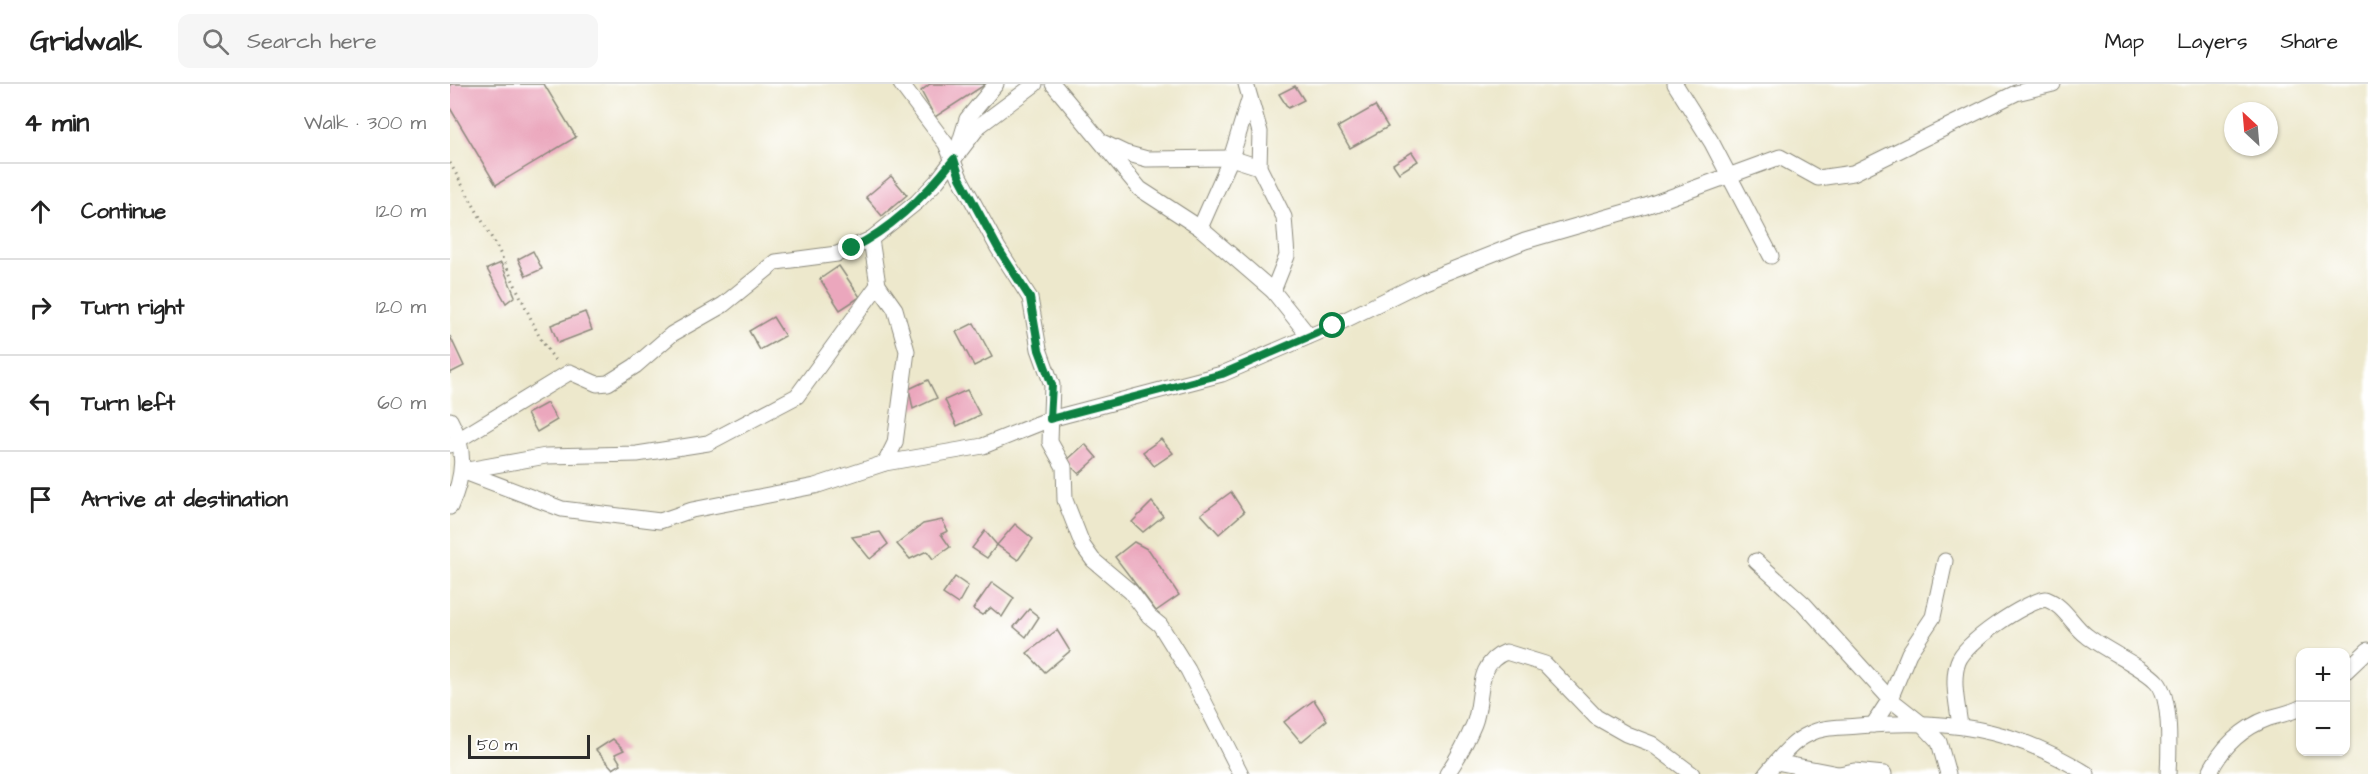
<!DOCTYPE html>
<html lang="en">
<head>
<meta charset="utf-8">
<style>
  :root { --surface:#fff; --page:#f6f6f6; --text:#222; --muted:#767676; --line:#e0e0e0 }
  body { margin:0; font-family:"Architects Daughter",sans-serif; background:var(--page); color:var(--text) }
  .controls { position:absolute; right:18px; bottom:18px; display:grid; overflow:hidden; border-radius:12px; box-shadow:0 2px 4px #0004 }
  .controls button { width:54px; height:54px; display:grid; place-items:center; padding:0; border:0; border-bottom:2px solid var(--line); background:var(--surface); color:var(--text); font:30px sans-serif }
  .compass { position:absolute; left:1774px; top:18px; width:54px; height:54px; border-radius:50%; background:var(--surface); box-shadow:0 2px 4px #0004; rotate:334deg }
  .scale { position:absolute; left:18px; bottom:15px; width:122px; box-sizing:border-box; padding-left:6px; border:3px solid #2b2b2b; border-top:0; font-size:16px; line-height:21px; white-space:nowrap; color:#2b2b2b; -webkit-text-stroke:4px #fff; paint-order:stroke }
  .stop { position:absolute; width:18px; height:18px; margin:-14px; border:4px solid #0b8043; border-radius:50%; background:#fff }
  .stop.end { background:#0b8043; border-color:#fff; box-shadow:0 2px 6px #0008 }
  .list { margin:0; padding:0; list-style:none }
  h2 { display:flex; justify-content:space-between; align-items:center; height:78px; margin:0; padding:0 24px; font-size:26px }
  h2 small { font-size:20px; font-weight:400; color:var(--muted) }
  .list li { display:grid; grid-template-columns:39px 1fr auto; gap:18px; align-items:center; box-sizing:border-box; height:96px; padding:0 24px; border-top:2px solid var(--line) }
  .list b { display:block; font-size:22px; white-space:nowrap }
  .list em { font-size:20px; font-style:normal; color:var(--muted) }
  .icon { flex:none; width:33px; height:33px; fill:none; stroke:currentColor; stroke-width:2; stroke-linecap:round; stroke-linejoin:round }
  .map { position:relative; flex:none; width:1918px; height:690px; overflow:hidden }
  header { display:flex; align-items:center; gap:36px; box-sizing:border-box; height:84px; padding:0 30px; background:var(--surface); border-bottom:2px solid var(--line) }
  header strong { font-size:28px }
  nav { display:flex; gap:33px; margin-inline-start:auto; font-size:21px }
  .search { width:420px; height:54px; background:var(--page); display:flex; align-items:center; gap:15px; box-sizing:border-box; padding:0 21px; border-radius:12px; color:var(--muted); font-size:22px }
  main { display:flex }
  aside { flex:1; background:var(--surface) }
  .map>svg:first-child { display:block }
  .building { fill:#eba7bd }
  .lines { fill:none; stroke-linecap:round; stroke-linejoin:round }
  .street-casing { stroke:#8c8a7c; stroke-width:17 }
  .path { stroke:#8c8a7c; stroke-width:3; stroke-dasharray:1.5 4.5; stroke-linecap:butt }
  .street { stroke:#fff; stroke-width:15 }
  .route { stroke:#0b8043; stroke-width:8 }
</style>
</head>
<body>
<header>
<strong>Gridwalk</strong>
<div class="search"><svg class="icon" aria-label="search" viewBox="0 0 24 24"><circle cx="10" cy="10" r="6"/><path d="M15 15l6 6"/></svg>Search here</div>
<nav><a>Map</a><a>Layers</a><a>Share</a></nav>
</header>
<main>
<aside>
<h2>4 min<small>Walk · 300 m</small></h2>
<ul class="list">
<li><svg class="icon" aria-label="ahead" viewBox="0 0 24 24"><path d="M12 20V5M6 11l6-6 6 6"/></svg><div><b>Continue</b></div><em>120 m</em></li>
<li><svg class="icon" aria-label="right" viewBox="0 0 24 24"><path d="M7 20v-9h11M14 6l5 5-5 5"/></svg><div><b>Turn right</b></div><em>120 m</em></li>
<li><svg class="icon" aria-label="left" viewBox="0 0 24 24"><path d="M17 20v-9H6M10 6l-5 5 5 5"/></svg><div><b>Turn left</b></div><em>60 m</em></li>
<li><svg class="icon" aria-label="arrive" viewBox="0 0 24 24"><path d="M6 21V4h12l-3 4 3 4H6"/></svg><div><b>Arrive at destination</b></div></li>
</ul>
</aside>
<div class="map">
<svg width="1918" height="690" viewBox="0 0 1918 690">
  <rect width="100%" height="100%" fill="#fff"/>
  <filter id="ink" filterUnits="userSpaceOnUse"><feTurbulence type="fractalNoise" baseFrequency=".0167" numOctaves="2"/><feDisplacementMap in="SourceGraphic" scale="12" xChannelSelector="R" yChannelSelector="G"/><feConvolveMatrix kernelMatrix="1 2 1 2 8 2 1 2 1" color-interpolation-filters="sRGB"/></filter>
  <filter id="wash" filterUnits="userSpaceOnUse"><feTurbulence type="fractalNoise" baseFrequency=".008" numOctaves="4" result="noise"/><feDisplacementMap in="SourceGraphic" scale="24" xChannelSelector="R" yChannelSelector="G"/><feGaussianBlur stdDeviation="1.35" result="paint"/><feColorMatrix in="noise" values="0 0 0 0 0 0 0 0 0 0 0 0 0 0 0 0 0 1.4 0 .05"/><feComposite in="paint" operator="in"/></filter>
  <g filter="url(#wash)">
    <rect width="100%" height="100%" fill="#ede8cc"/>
    <g id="blocks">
      <g class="building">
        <path d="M0,0H94L126,53L46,101L0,24Z"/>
        <path d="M480,0H536L485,33L471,7Z"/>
        <path d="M845,2L854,16L838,24L829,10Z"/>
        <path d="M925,22L938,43L900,64L888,43Z"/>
        <path d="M962,68L968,77L949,89L943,80Z"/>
        <path d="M441,92L457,111L432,132L416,113Z"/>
        <path d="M83,167L92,185L76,192L68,175Z"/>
        <path d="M51,179L65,212L56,219L37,185Z"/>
        <path d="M389,182L410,213L390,226L370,195Z"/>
        <path d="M135,228L142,246L108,259L101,241Z"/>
        <path d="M323,233L335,252L310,266L299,247Z"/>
        <path d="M524,239L542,273L524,282L506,248Z"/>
        <path d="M0,252L14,282L0,289Z"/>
        <path d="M478,296L487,314L463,325L459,305Z"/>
        <path d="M517,306L530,331L507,342L495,316Z"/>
        <path d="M97,319L107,336L87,348L77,330Z"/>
        <path d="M711,355L723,369L704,382L693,368Z"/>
        <path d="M635,360L647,374L629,390L616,377Z"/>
        <path d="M781,408L794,428L769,450L751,430Z"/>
        <path d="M702,418L713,432L693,448L682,438Z"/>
        <path d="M492,436L498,447L491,450L500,463L483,475L477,467L460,475L447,460L473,440Z"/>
        <path d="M565,440L583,455L568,476L547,461Z"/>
        <path d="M535,447L547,461L537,474L522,464Z"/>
        <path d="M430,448L438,460L420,475L402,453Z"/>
        <path d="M684,458L699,466L729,511L706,527L665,473Z"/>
        <path d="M505,493L518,502L508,520L493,510Z"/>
        <path d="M542,498L564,514L552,533L541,524L532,531L523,525Z"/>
        <path d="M579,525L589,533L576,553L564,543Z"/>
        <path d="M607,546L620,567L595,588L577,569Z"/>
        <path d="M864,616L877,636L851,658L834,638Z"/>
        <path d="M163,655L174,666L165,670L171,680L163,685L146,666Z"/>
      </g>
    </g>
  </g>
  <g filter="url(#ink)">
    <use href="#blocks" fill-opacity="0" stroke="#8c8a7c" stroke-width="1.5"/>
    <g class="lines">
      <defs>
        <g id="street">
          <path d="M451,0L496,60L510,94L548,164L580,214L589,265L602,301L600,358L614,383L615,416L633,462L643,476L681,508L699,532L710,541L738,586L791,690"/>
          <path d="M603,0L690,105L750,144L823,207L859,252"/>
          <path d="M796,0L810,48L809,83L834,133L837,172L823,207"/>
          <path d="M1225,0L1262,59L1321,172"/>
          <path d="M654,59L675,69L697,75L781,74L809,83"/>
          <path d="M509,61L517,35L546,0"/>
          <path d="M750,144L781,74L799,16"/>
          <path d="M428,201L445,225L457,267L445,359L435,379"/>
          <path d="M0,336C17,366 14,392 0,423"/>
          <path d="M0,361L120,288L147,300L158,299L185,282L222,250L273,221L326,178L387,170L421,155L467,118L487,97L529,42L585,0"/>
          <path d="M12,387L112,425L210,437L242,426L365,402L435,379L533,362L600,335L772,290L883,242L974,197L1075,157L1196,122L1330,73L1368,94L1403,89L1566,9L1603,0"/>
          <path d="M12,387L96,372L187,370L258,359L347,312L428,201L421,155"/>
          <path d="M1306,477L1354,520L1440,615L1473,641L1489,658L1498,690"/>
          <path d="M1896,587L1918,566"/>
          <path d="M1423,641L1440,615L1459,569L1483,533L1495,477"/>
          <path d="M1510,642C1508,623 1501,597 1508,578C1515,558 1576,517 1596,515C1615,522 1622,541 1637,552C1655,566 1695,584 1707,598C1722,614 1719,669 1718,690"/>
          <path d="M1326,678L1388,690"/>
          <path d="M997,690C1007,675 1017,657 1024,640C1034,615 1024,580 1056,568L1095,580L1146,633L1176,650L1202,660L1242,690"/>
          <path d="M1316,690C1328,676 1341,658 1359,650C1374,642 1392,644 1408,642C1495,635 1562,642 1637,690"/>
          <path d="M1389,690L1404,687L1434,690"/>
          <path d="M1759,690C1771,664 1792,644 1819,634C1830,631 1840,629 1850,624"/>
        </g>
      </defs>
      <use href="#street" class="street-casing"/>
      <path class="path" d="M0,79L49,167L90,254L106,278"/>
      <use href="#street" class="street"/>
    </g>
  </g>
  <g class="lines" filter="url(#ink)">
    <path class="route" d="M402,164C443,144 476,111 504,75L510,94L548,164L580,214L589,266L602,301L600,335L772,290L883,242"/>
  </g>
</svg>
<div class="controls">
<button>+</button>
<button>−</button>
</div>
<svg class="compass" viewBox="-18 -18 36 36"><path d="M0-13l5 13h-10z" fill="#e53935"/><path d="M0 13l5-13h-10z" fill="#767676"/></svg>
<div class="scale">50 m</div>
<div class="stop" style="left:883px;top:242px"></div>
<div class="stop end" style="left:402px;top:164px"></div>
</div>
</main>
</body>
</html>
